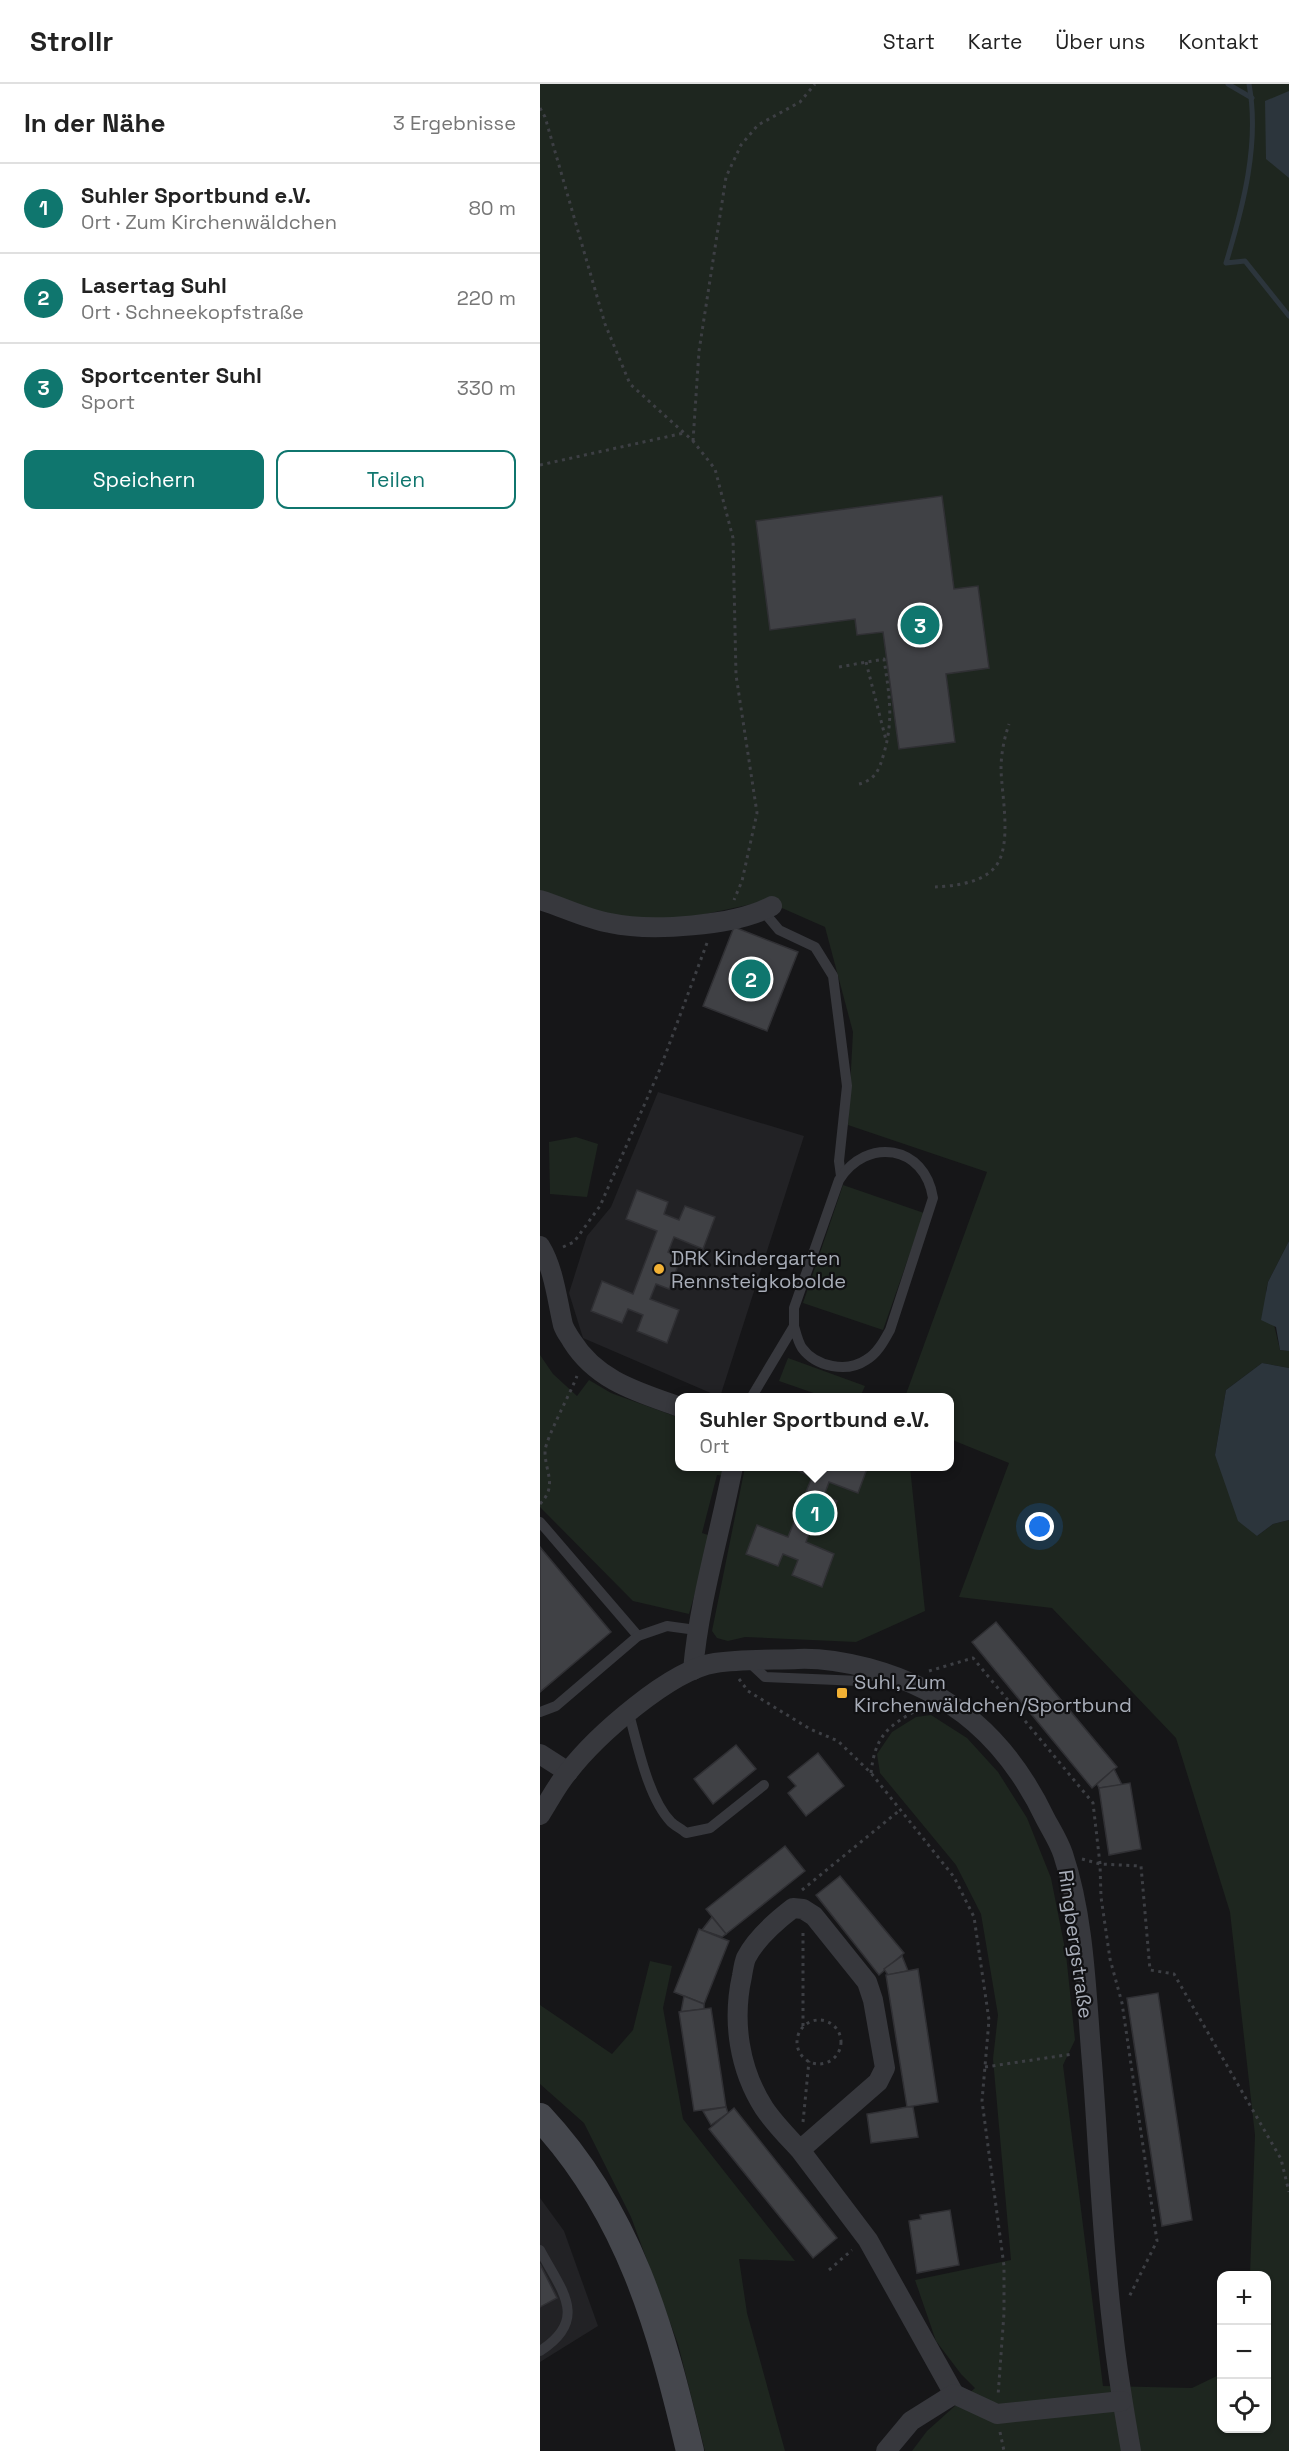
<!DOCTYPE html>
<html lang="de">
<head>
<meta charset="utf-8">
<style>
  :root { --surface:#fff; --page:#f2f2f2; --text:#222; --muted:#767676; --line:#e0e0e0; --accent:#0f766e }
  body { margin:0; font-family:"Space Grotesk",sans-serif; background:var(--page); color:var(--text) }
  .controls { position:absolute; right:18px; bottom:18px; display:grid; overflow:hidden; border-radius:12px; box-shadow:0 2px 4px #0004 }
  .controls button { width:54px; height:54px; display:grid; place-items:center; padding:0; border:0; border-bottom:2px solid var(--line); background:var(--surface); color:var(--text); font:30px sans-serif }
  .you { position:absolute; left:500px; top:1443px; width:21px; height:21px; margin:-15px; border:4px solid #fff; border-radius:50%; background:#1a73e8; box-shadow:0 0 0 9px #1a73e833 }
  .badge { display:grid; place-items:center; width:39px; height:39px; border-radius:50%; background:var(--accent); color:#fff; font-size:20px; font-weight:700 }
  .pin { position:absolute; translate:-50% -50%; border:3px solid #fff; box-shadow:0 2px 6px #0006 }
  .popup { position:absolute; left:135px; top:1309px; width:279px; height:78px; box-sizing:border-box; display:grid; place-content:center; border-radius:12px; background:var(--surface); filter:drop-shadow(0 2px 4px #0005); font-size:20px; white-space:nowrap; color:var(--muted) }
  .popup b { font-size:22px; color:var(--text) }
  .popup::after { content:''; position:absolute; left:50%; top:100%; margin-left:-12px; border:12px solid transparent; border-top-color:var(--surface) }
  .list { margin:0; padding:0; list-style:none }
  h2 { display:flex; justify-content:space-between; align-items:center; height:78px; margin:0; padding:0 24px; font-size:26px }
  h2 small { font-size:20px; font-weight:400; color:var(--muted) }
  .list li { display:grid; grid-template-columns:39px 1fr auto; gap:18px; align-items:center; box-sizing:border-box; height:90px; padding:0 24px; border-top:2px solid var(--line) }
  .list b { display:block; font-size:22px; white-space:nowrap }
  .list p { margin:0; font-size:20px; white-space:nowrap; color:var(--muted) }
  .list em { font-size:20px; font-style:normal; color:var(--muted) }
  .actions { display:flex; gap:12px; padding:18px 24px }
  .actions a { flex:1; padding:14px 0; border:2px solid var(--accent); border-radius:12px; text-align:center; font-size:21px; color:var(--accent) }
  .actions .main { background:var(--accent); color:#fff }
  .icon { flex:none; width:33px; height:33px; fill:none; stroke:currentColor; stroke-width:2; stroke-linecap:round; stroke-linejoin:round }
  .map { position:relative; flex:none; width:749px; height:2367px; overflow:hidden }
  header { display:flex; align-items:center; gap:36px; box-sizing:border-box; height:84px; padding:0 30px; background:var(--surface); border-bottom:2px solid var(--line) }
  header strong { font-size:28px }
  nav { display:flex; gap:33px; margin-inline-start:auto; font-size:21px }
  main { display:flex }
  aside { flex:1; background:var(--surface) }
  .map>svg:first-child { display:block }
  .built { fill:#222225 }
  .green { fill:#1e261f }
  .water { fill:#2c353c }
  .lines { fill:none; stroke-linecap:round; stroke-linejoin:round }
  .stream { stroke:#2c353c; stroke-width:5 }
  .building { fill:#404145; stroke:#303034; stroke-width:1.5 }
  .path { stroke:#3d3f44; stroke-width:3; stroke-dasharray:3 4.5; stroke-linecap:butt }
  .lane { stroke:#37383d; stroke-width:10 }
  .street { stroke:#37383d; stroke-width:20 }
  .secondary { stroke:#45474d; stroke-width:28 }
  .poi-dot { fill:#f2b134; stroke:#111113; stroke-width:2 }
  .labels { text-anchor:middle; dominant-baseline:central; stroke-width:4.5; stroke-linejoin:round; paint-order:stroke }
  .poi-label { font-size:20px; fill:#a8adb8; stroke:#111113; text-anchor:start }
  .street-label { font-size:20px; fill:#a8adb8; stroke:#111113 }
</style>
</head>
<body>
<header>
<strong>Strollr</strong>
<nav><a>Start</a><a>Karte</a><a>Über uns</a><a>Kontakt</a></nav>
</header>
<main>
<aside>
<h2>In der Nähe<small>3 Ergebnisse</small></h2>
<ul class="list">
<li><span class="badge">1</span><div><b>Suhler Sportbund e.V.</b><p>Ort · Zum Kirchenwäldchen</p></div><em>80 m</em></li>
<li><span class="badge">2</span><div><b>Lasertag Suhl</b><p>Ort · Schneekopfstraße</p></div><em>220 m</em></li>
<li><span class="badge">3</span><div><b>Sportcenter Suhl</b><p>Sport</p></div><em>330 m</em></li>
</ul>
<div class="actions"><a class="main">Speichern</a><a>Teilen</a></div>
</aside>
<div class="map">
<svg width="749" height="2367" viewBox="0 0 749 2367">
  <rect width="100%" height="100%" fill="#161618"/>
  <g class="built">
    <path d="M118,1008L264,1052L180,1313L43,1254L29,1209L47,1152L71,1123Z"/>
    <path d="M0,2114L24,2147L58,2242L0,2278Z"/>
  </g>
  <g class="green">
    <path d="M0,0H749V1157L728,1198L726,1207L740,1266L749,1267V1284L722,1279L686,1306L675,1371L717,1452L733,1440L749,1436V2367H372L387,2347L435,2304L421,2290L396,2257L375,2196L471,2176L453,1975L458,1931L441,1830L416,1781L340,1689L337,1670L352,1648L376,1633L391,1631L427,1654L458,1688L487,1734L511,1794L526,1870L535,1956L523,1981L563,2302L652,2304L681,2290L682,2344H726V2192L710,2191L715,2051L690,1828L636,1654L512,1524L419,1513L469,1379L410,1355V1314L365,1313L447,1088L308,1041L313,948L285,843L226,817L105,843L0,815Z"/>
    <path d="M36,1053L58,1060L47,1113L10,1110L9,1058Z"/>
    <path d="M303,1101L384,1129L343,1246L263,1219Z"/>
    <path d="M0,1271L13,1290L37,1312L49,1296L71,1309L140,1334V1382L188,1383L185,1392L177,1391L162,1449L171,1452L149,1530L93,1517L0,1423Z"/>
    <path d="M248,1274L325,1302L320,1313H285L239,1297Z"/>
    <path d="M205,1383H370L385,1527L316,1558L205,1553L188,1557L177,1554L172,1547Z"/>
    <path d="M110,1877L132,1882L123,1924L143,2035L255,2177L199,2175L207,2229L245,2367H165L138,2260L91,2133L44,2039L0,2000V1921L72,1970L93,1946Z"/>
  </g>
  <g class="water">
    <path d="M749,7V94L726,75L725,17Z"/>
    <path d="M749,1157V1267L740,1266L736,1243L721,1236L728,1198Z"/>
    <path d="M722,1279L749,1284V1436L733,1440L717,1452L698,1437L675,1371L686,1306Z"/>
  </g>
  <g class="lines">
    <g class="stream">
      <path d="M688,0L712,14"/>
      <path d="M709,0C720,59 703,123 686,179L705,177L749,232"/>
    </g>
  </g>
  <g class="building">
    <path d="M402,412L414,505L438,502L449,584L406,590L415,658L359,665L343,548L317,551L315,535L230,546L216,437Z"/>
    <path d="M194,843L258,868L227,947L163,922Z"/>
    <path d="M97,1106L128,1118L124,1130L139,1136L145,1122L175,1133L163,1165L134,1153L128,1168L141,1174L129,1205L116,1200L110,1215L139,1226L127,1259L97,1247L103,1231L88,1225L82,1239L51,1227L62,1197L93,1210L117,1147L86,1135Z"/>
    <path d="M248,1382H328L318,1409L289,1398L284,1412L297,1417L284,1449L271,1445L266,1458L294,1470L282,1503L252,1491L258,1476L243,1470L238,1482L206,1470L217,1441L248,1453L272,1393Z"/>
    <path d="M0,1463L71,1548L0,1608Z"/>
    <path d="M456,1538L577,1683L552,1704L432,1558Z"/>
    <path d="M196,1661L216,1685L173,1720L154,1695Z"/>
    <path d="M278,1669L304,1702L266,1732L248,1709L256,1702L248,1693Z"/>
    <path d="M574,1685L582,1701L559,1704L557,1700Z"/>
    <path d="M590,1699L601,1765L569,1771L559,1704Z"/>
    <path d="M245,1762L265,1787L186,1850L166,1825Z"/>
    <path d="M300,1792L364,1869L339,1891L276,1811Z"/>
    <path d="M172,1833L186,1850L182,1853L162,1846Z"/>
    <path d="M159,1845L189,1857L164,1920L134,1908Z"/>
    <path d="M362,1872L368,1887L348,1891L344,1885Z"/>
    <path d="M378,1885L398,2018L367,2023L346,1891Z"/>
    <path d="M618,1909L652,2136L622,2142L587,1914Z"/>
    <path d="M144,1912L164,1920V1925L141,1928Z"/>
    <path d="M171,1924L186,2023L154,2027L139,1928Z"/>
    <path d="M186,2023L188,2029L171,2041L163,2027Z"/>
    <path d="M367,2023H373L378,2053L331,2059L327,2030Z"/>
    <path d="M194,2024L297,2154L273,2174L169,2045Z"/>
    <path d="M410,2126L419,2181L377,2189L369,2137L381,2135L380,2131Z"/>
    <path d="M0,2180L17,2214L0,2223Z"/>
  </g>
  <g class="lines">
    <g class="path">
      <path d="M0,24L5,33L65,240L90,300L153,357L175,385L193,454L196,591L217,729L202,797L194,816"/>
      <path d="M153,357L159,267L186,93L201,61L218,41L260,18L275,0"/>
      <path d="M0,381L144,349"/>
      <path d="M326,578L346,656"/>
      <path d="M299,583L344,575C349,610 354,634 344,669C339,687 335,697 315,701"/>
      <path d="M395,803C414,802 443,799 456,782C472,760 462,713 461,686C461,670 464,655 469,640"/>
      <path d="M23,1163L34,1158L60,1122L120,985L167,859"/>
      <path d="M0,1420C18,1401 5,1389 5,1367C6,1354 31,1308 37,1292"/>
      <path d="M389,1587L433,1574L553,1719L560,1780L561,1813L570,1875L582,1919L617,2157L589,2213"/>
      <path d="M199,1595L208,1607L270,1645L298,1657L331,1689L414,1793L434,1833L449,1936L442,2017L464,2182V2229L458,2312"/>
      <path d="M331,1689C335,1651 349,1641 381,1624"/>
      <path d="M542,1775L560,1780L601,1782L610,1886L634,1890L741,2075L749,2108"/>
      <path d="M262,1806L360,1726"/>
      <path d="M263,1849V1943"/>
      <circle cx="279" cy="1958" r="22"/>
      <path d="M445,1983L533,1970"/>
      <path d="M263,2038L269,1977"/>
      <path d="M289,2186L312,2166"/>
      <path d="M460,2348L464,2367"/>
    </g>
    <g class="lane">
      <path d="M223,827L239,846L275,863L293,892L307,1002L299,1077L301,1092"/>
      <path d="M211,1314L254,1242V1224L299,1096C327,1052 385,1061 393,1114L350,1246C344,1257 337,1270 326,1276C307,1289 276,1283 262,1264C258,1258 256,1249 254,1242"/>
      <path d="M0,1438L98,1552"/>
      <path d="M209,1578L225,1593L320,1597L339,1588"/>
      <path d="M0,1628L16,1622L98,1552L127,1542L156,1546"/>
      <path d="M89,1630C98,1662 108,1714 131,1738C135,1742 142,1745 146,1749L170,1744L224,1701"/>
      <path d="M0,2166C21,2206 50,2235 0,2267"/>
    </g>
    <g class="street">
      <path d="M0,816C23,823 46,835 70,839C111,848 195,842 232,822"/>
      <path d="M0,1162C14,1185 17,1215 23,1241C25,1247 29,1252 32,1257C57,1297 98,1308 140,1323"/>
      <path d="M153,1586C159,1517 180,1450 193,1382"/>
      <path d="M0,1670L28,1688"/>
      <path d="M0,1731C9,1717 17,1701 28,1688C56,1652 130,1586 175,1579C202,1575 231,1576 258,1575C282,1574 304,1578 328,1584C413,1607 468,1656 506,1736C512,1747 519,1758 523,1770C545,1836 546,1910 552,1979C559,2068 562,2158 573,2247C577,2287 584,2327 591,2367"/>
      <path d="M260,2066C248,2053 234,2039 224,2024C199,1985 192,1937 202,1892C203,1886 204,1879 206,1874C216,1854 236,1837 253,1824L263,1825L274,1832L327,1898L333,1916L345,1984L338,1998L260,2066L328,2156L414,2310"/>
      <path d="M346,2367L371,2337L414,2310L457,2330L582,2317"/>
    </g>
    <path class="secondary" d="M0,2033C89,2128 121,2244 150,2367"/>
  </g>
  <g class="poi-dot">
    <circle cx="119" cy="1185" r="6"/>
    <rect x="296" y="1603" width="12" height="12" rx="3"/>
  </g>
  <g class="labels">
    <g class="poi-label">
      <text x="131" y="1174">DRK Kindergarten<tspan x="131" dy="23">Rennsteigkobolde</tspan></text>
      <text x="314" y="1598">Suhl, Zum<tspan x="314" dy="23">Kirchenwäldchen/Sportbund</tspan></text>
    </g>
    <g class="street-label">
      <text transform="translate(536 1860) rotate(82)">Ringbergstraße</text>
    </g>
  </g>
</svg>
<div class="controls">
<button>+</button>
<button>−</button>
<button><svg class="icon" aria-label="locate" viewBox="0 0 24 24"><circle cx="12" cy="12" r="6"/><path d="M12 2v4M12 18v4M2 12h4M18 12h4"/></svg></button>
</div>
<div class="you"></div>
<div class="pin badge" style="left:275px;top:1429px">1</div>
<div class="popup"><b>Suhler Sportbund e.V.</b>Ort</div>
<div class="pin badge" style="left:211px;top:895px">2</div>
<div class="pin badge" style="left:380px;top:541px">3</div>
</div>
</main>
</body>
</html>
